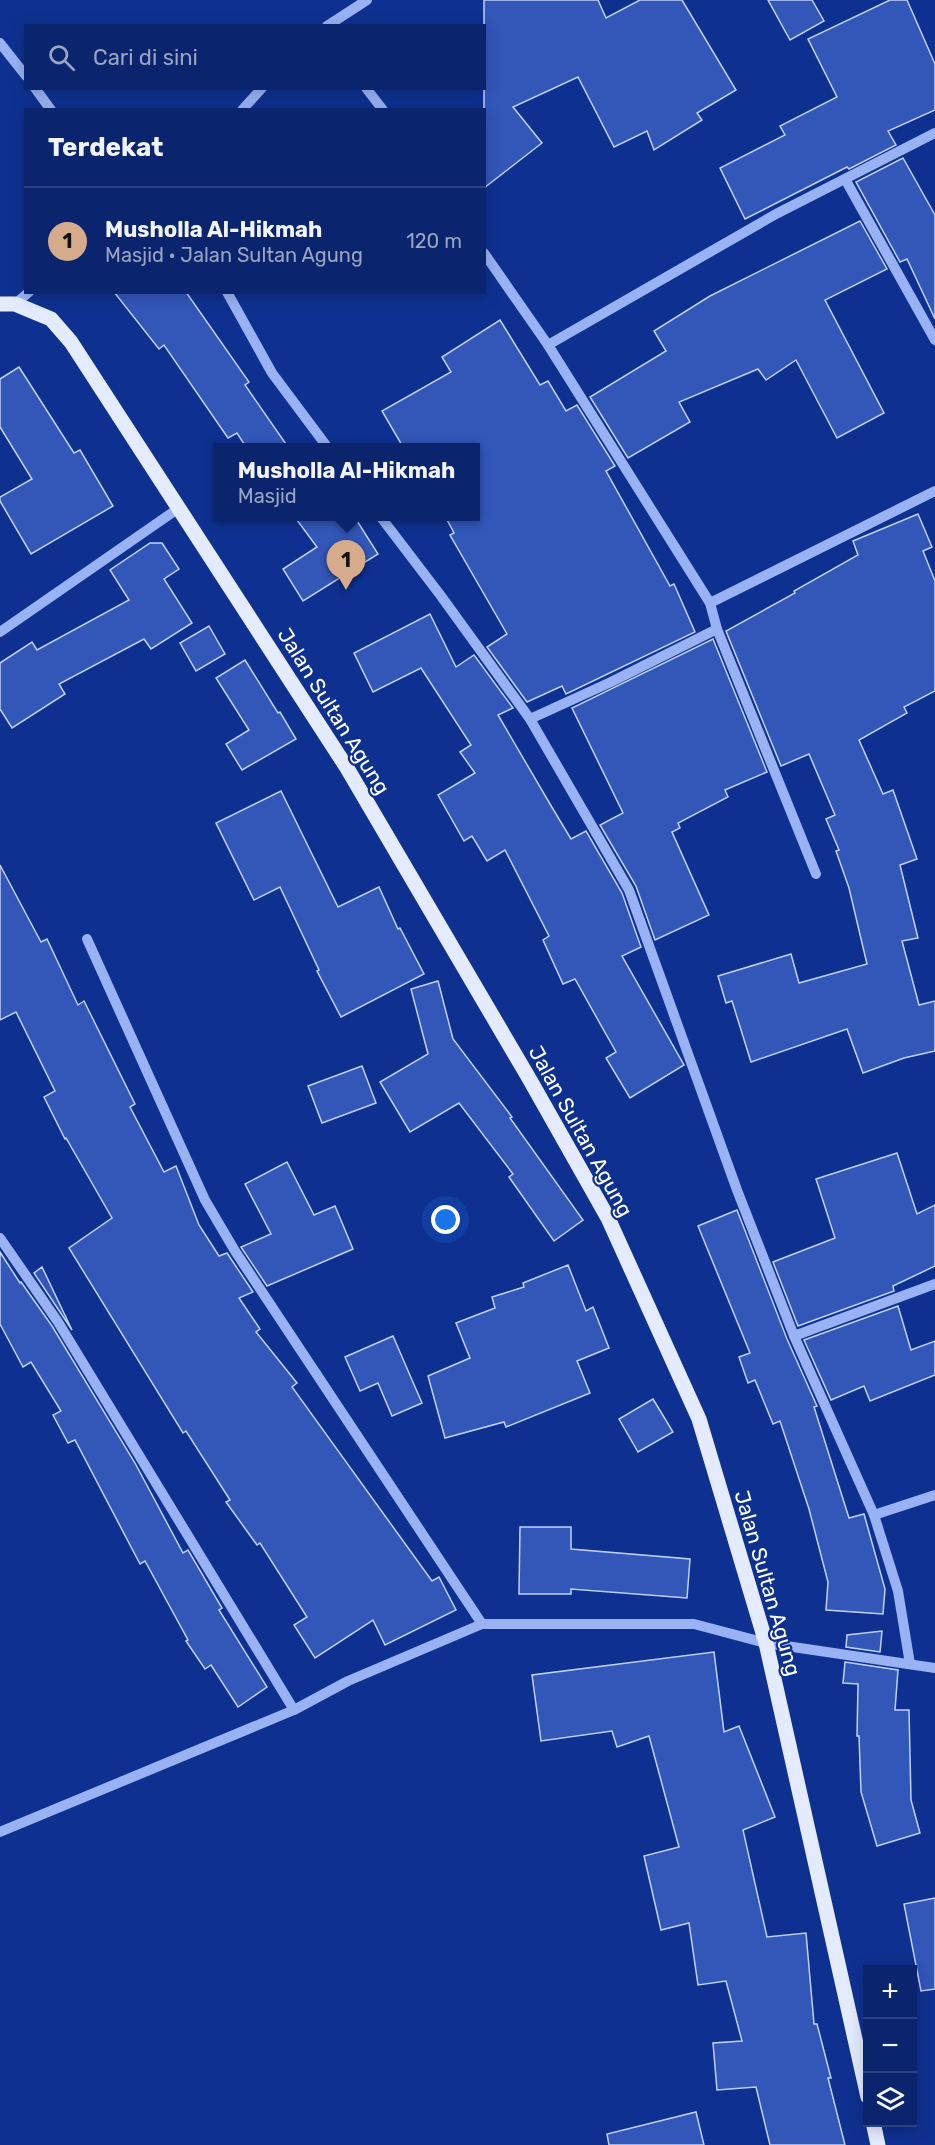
<!DOCTYPE html>
<html lang="id">
<head>
<meta charset="utf-8">
<style>
  :root { --surface:#0a256d; --page:#132d72; --text:#f1f3f6; --muted:#99a5c2; --line:#2a4280; --accent:#d6ab8b }
  body { margin:0; font-family:Rubik,sans-serif; background:var(--page); color:var(--text) }
  .controls { position:absolute; right:18px; bottom:18px; display:grid; overflow:hidden; border-radius:0px; box-shadow:0 3px 15px #0003 }
  .controls button { width:54px; height:54px; display:grid; place-items:center; padding:0; border:0; border-bottom:2px solid var(--line); background:var(--surface); color:var(--text); font:30px sans-serif }
  .you { position:absolute; left:446px; top:1220px; width:21px; height:21px; margin:-15px; border:4px solid #fff; border-radius:50%; background:#1a73e8; box-shadow:0 0 0 9px #1a73e833 }
  .badge { display:grid; place-items:center; width:39px; height:39px; border-radius:50%; background:var(--accent); color:#111; font-size:20px; font-weight:700 }
  .pin { position:absolute; translate:-50% -50px; filter:drop-shadow(0 2px 3px #0008) }
  .pin::after { content:''; position:absolute; top:32px; width:21px; height:18px; background:inherit; clip-path:polygon(0 0,100% 0,50% 100%) }
  .popup { position:absolute; left:213px; top:443px; width:267px; height:78px; box-sizing:border-box; display:grid; place-content:center; border-radius:0px; background:var(--surface); filter:drop-shadow(0 2px 4px #0005); font-size:20px; white-space:nowrap; color:var(--muted) }
  .popup b { font-size:22px; color:var(--text) }
  .popup::after { content:''; position:absolute; left:50%; top:100%; margin-left:-12px; border:12px solid transparent; border-top-color:var(--surface) }
  .list { margin:0; padding:0; list-style:none }
  h2 { display:flex; justify-content:space-between; align-items:center; height:78px; margin:0; padding:0 24px; font-size:26px }
  h2 small { font-size:20px; font-weight:400; color:var(--muted) }
  .list li { display:grid; grid-template-columns:39px 1fr auto; gap:18px; align-items:center; box-sizing:border-box; height:108px; padding:0 24px; border-top:2px solid var(--line) }
  .list b { display:block; font-size:22px; white-space:nowrap }
  .list p { margin:0; font-size:20px; white-space:nowrap; color:var(--muted) }
  .list em { font-size:20px; font-style:normal; color:var(--muted) }
  .icon { flex:none; width:33px; height:33px; fill:none; stroke:currentColor; stroke-width:2; stroke-linecap:round; stroke-linejoin:round }
  .map { position:relative; flex:none; width:935px; height:2145px; overflow:hidden }
  .search { position:absolute; background:var(--surface); box-shadow:0 3px 15px #0003; left:24px; top:24px; width:462px; height:66px; display:flex; align-items:center; gap:15px; box-sizing:border-box; padding:0 21px; border-radius:0px; color:var(--muted); font-size:22px }
  .panel { position:absolute; background:var(--surface); box-shadow:0 3px 15px #0003; left:24px; top:108px; width:462px; height:186px; border-radius:0px }
  .map>svg:first-child { display:block }
  .building { fill:#3257b9; stroke:#c0d1fe; stroke-width:1.5 }
  .lines { fill:none; stroke-linecap:round; stroke-linejoin:round }
  .minor { stroke:#98b2f4; stroke-width:10 }
  .major { stroke:#e5ebff; stroke-width:15 }
  .labels { text-anchor:middle; dominant-baseline:central; stroke-width:4.5; stroke-linejoin:round; paint-order:stroke }
  .street-label { font-size:21px; fill:#fff; stroke:#0e3191 }
</style>
</head>
<body>
<div class="map">
<svg width="935" height="2145" viewBox="0 0 935 2145">
  <rect width="100%" height="100%" fill="#0e3191"/>
  <g class="building">
    <path d="M484,0H598L606,18L640,0H682L736,90L697,113L702,120L654,150L647,131L614,147L578,77L513,107L542,143L484,188Z"/>
    <path d="M768,0H812L824,21L790,40Z"/>
    <path d="M890,0H907L935,64V110L888,131L896,145L849,169L847,167L745,219L720,168L785,135L780,126L837,97L808,39Z"/>
    <path d="M903,158L935,215V319L907,259L900,262L856,182Z"/>
    <path d="M860,221L887,269L825,300L884,413L837,438L796,360L766,380L758,369L679,402L690,422L628,458L590,397L666,351L654,331L710,296Z"/>
    <path d="M114,292H186L249,382L245,385L288,447H246L237,433L228,438L164,345L159,349Z"/>
    <path d="M500,320L540,385L548,381L566,411L577,405L615,466L606,471L670,586L674,584L695,632L566,694L562,686L527,702L487,647L507,634L450,535L454,533L445,516H475V447H403L382,411L451,372L442,357Z"/>
    <path d="M19,367L74,453L80,450L113,506L31,554L0,501V497L32,479L0,427V379Z"/>
    <path d="M918,514L932,547L923,551L935,581V691L904,707L907,713L859,740L883,794L893,790L917,859L900,865L918,938L902,941L919,1005L935,1001V1051L904,1058L863,1073L847,1029L751,1062L732,1001L726,1003L718,976L791,954L799,983L867,964L849,888L836,851L839,850L826,819L835,815L809,754L781,766L726,631L795,593L794,591L858,555L853,541Z"/>
    <path d="M294,516H354L378,554L303,601L283,569L317,547Z"/>
    <path d="M150,543H162L179,569L164,579L192,623L151,649L144,639L59,684L65,694L12,728L0,709V663L32,642L37,650L129,600L110,570Z"/>
    <path d="M430,614L456,667L474,655L513,708L498,715L550,804L571,839L586,831L622,893L641,947L622,956L684,1065L630,1098L606,1058L616,1052L575,979L563,984L543,940L549,936L505,850L487,861L472,836L464,841L438,795L475,773L460,752L471,745L421,668L373,692L354,653Z"/>
    <path d="M209,626L225,654L196,671L180,643Z"/>
    <path d="M713,639L767,772L725,790L728,797L678,823L680,828L672,832L709,915L655,940L636,886L600,825L623,813L572,708Z"/>
    <path d="M245,660L278,713L280,712L296,739L242,770L226,744L249,730L216,678Z"/>
    <path d="M281,791L338,907L379,887L398,929L400,928L424,974L341,1017L317,971L319,970L280,887L254,900L216,823Z"/>
    <path d="M0,865L41,942L47,939L78,1005L84,1001L135,1104L130,1107L164,1172L176,1166L199,1225L219,1256L227,1253L253,1292L239,1298L260,1329L256,1332L297,1383L292,1387L432,1581L439,1577L456,1610L385,1645L373,1620L315,1658L294,1625L307,1617L260,1543L257,1545L226,1502L230,1500L186,1431L183,1433L69,1248L112,1218L66,1138L65,1139L44,1097L55,1091L16,1012L0,1020Z"/>
    <path d="M438,981L453,1039L512,1117L510,1118L583,1220L554,1241L509,1177L513,1174L459,1103L410,1132L380,1082L428,1054L411,989Z"/>
    <path d="M362,1066L376,1103L322,1123L308,1086Z"/>
    <path d="M897,1153L917,1214L935,1205V1266L893,1286L894,1291L798,1326L773,1262L835,1238L816,1179Z"/>
    <path d="M287,1162L314,1215L335,1206L353,1249L267,1286L241,1247L271,1234L245,1184Z"/>
    <path d="M737,1210L787,1339L817,1406L814,1407L849,1518L864,1514L885,1589L883,1614L826,1610L828,1582L809,1509L780,1421L773,1424L755,1380L748,1383L739,1357L750,1353L698,1226Z"/>
    <path d="M0,1252L20,1283L21,1282L52,1326L135,1463L183,1553L188,1550L222,1608L219,1610L267,1687L238,1707L211,1665L205,1669L186,1641L188,1640L145,1561L140,1564L75,1440L68,1443L53,1415L61,1411L31,1362L23,1367L0,1324Z"/>
    <path d="M568,1265L586,1311L593,1307L609,1348L577,1361L590,1393L506,1427L504,1422L445,1438L428,1376L470,1358L456,1323L495,1308L492,1297L524,1287L523,1283Z"/>
    <path d="M42,1267L72,1330L34,1273Z"/>
    <path d="M898,1306L911,1350L935,1341V1375L870,1401L864,1386L831,1400L804,1340Z"/>
    <path d="M393,1336L422,1403L392,1416L378,1383L360,1391L345,1357Z"/>
    <path d="M653,1399L673,1432L638,1452L619,1419Z"/>
    <path d="M520,1527H571V1549L690,1559L687,1598L571,1589V1594H519Z"/>
    <path d="M882,1631L880,1652L846,1647L847,1635Z"/>
    <path d="M714,1652L724,1732L739,1726L775,1817L743,1830L767,1937L806,1933L814,2024H817L831,2078H828L845,2145H770L756,2087L717,2090L713,2043L742,2041L726,1981L698,1985L689,1923L661,1930L644,1856L679,1847L649,1736L617,1747L612,1731L541,1741L532,1675Z"/>
    <path d="M845,1662L898,1670L895,1710H909L911,1800L920,1833L877,1846L861,1792L859,1736H857L858,1684L843,1683Z"/>
    <path d="M935,1898V1989L921,1991L904,1904Z"/>
    <path d="M696,2112L704,2145H609L607,2134Z"/>
  </g>
  <g class="lines">
    <g class="minor">
      <path d="M327,26L367,0"/>
      <path d="M0,43L26,76"/>
      <path d="M35,88L51,110"/>
      <path d="M366,88L383,110"/>
      <path d="M242,110L262,88"/>
      <path d="M845,179L935,340"/>
      <path d="M484,253L548,345L710,603L717,629L816,874"/>
      <path d="M227,292L272,373L328,448"/>
      <path d="M15,304L29,292"/>
      <path d="M548,345L776,214L935,133"/>
      <path d="M380,516L441,596L530,719L629,890L737,1190L794,1336L874,1515L898,1591L910,1664"/>
      <path d="M710,603L935,491"/>
      <path d="M0,632L179,508"/>
      <path d="M530,719L611,682L717,629"/>
      <path d="M87,939L205,1200L235,1251L482,1624"/>
      <path d="M0,1238L58,1322L294,1710"/>
      <path d="M794,1336L935,1284"/>
      <path d="M874,1515L935,1495"/>
      <path d="M0,1832L294,1710L348,1681L482,1624H694L766,1643L935,1668"/>
    </g>
    <g class="major">
      <path d="M0,304H15L51,319L71,342L347,768L530,1080L608,1218L699,1419L766,1643L868,2097"/>
      <path d="M873,2122L878,2145"/>
    </g>
  </g>
  <g class="labels">
    <g class="street-label">
      <text transform="translate(334 711) rotate(58)">Jalan Sultan Agung</text>
      <text transform="translate(581 1131) rotate(61)">Jalan Sultan Agung</text>
      <text transform="translate(768 1583) rotate(74)">Jalan Sultan Agung</text>
    </g>
  </g>
</svg>
<div class="controls">
<button>+</button>
<button>−</button>
<button><svg class="icon" aria-label="layers" viewBox="0 0 24 24"><path d="M12 4l9 5-9 5-9-5zM3 14l9 5 9-5"/></svg></button>
</div>
<div class="you"></div>
<div class="pin badge" style="left:346px;top:590px">1</div>
<div class="popup"><b>Musholla Al-Hikmah</b>Masjid</div>
<div class="search"><svg class="icon" aria-label="search" viewBox="0 0 24 24"><circle cx="10" cy="10" r="6"/><path d="M15 15l6 6"/></svg>Cari di sini</div>
<section class="panel">
<h2>Terdekat<small></small></h2>
<ul class="list">
<li><span class="badge">1</span><div><b>Musholla Al-Hikmah</b><p>Masjid · Jalan Sultan Agung</p></div><em>120 m</em></li>
</ul>
</section>
</div>
</body>
</html>
